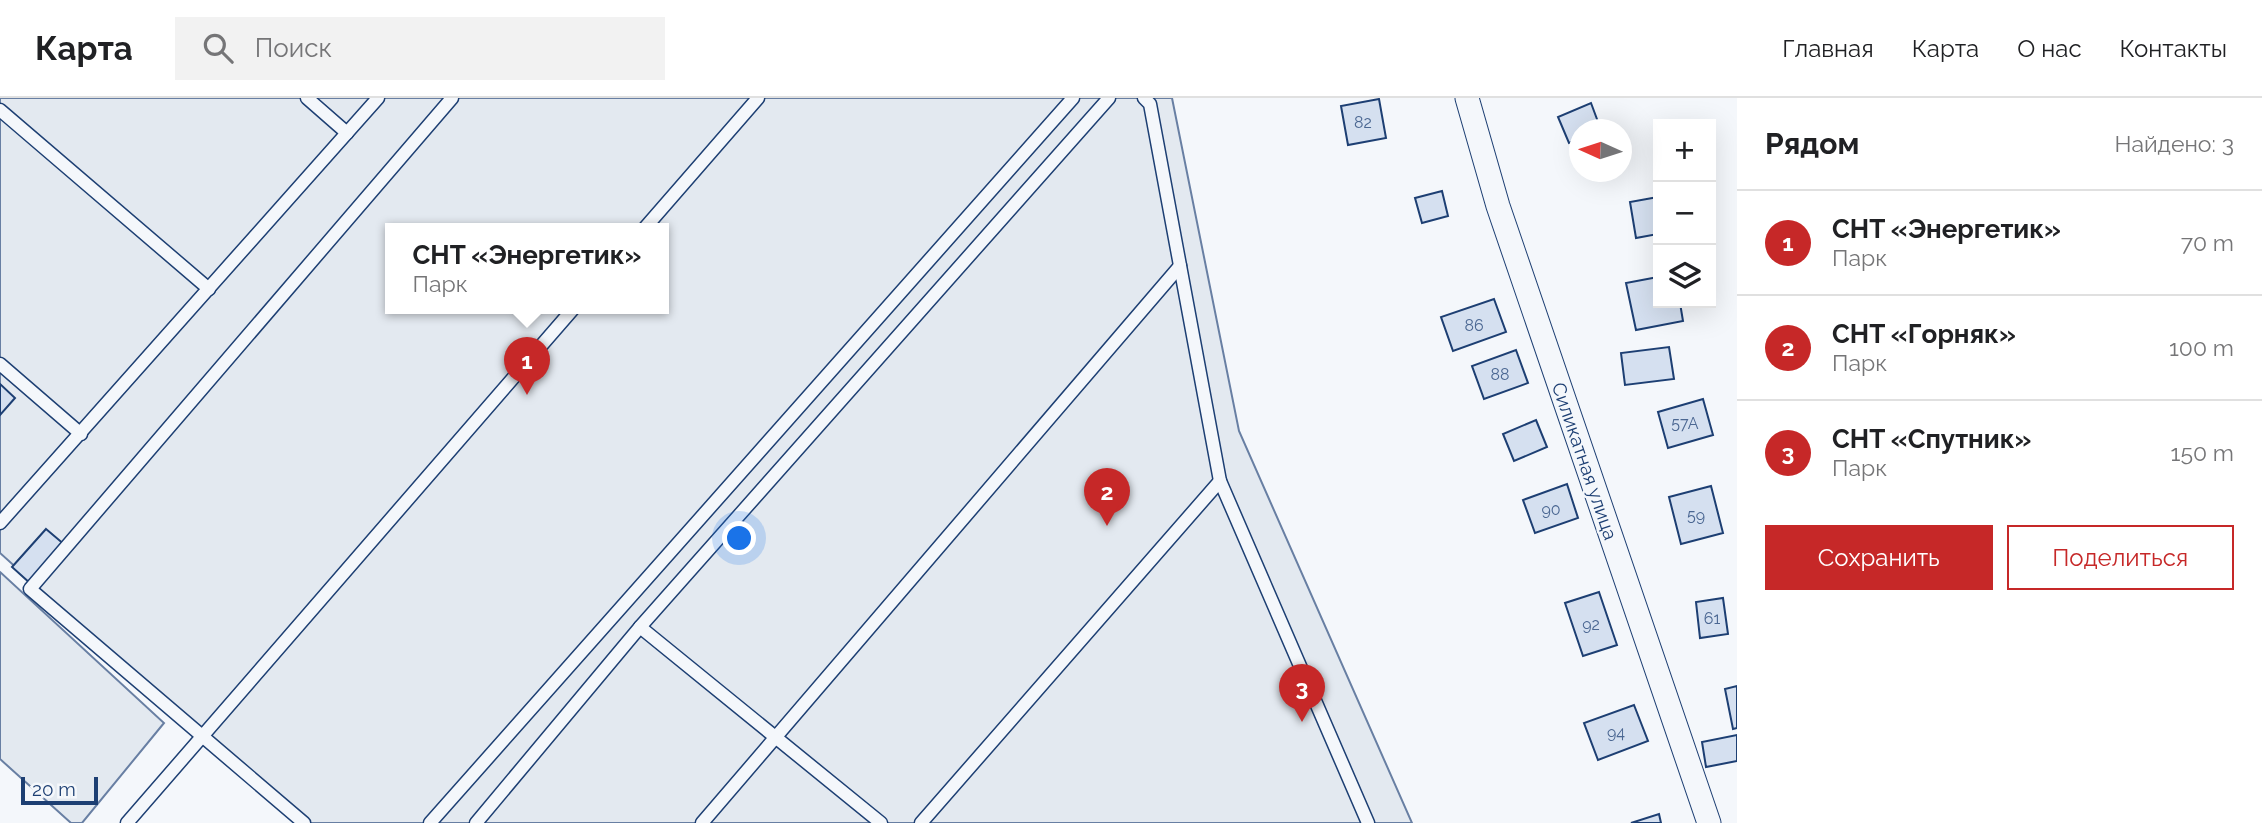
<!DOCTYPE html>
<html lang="ru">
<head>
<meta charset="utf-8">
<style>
  :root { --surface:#fff; --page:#f2f2f2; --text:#202124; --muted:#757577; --line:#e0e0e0; --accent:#c62828 }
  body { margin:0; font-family:Raleway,sans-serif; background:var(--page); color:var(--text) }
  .controls { position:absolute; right:21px; top:21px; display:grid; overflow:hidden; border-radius:0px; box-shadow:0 7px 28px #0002 }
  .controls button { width:63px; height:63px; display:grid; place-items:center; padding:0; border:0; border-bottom:2px solid var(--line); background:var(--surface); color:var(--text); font:35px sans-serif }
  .compass { position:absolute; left:1569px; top:21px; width:63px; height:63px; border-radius:50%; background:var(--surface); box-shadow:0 7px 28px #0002; rotate:273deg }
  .scale { position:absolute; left:21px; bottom:18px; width:77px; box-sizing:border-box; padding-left:7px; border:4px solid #1d3f73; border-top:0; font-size:19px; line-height:24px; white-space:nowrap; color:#1d3f73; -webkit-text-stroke:5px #f4f7fb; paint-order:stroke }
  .you { position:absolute; left:740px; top:441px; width:24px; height:24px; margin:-18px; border:5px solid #fff; border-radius:50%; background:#1a73e8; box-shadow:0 0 0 10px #1a73e833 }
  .badge { display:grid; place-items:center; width:46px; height:46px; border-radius:50%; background:var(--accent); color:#fff; font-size:23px; font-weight:700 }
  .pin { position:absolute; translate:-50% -58px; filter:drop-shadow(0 2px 4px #0008) }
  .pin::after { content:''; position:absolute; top:37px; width:24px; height:21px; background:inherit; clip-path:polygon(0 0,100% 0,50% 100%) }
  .popup { position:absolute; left:385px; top:125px; width:284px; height:91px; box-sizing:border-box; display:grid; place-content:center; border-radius:0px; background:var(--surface); filter:drop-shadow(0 2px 5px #0005); font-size:23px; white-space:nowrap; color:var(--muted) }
  .popup b { font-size:26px; color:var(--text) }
  .popup::after { content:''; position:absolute; left:50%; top:100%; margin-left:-14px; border:14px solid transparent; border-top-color:var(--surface) }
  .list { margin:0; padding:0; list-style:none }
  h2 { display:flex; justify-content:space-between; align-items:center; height:91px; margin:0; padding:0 28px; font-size:30px }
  h2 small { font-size:23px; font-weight:400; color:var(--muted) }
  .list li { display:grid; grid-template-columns:46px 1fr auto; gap:21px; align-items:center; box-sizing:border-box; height:105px; padding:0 28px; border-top:2px solid var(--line) }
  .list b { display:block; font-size:26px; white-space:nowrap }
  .list p { margin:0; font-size:23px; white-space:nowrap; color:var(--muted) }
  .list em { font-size:23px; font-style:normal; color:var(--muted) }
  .actions { display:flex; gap:14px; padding:21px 28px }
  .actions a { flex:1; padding:16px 0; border:2px solid var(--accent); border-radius:0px; text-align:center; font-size:24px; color:var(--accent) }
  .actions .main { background:var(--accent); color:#fff }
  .icon { flex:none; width:38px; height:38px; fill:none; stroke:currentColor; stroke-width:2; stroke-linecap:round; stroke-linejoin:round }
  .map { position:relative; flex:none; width:1737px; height:725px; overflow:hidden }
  header { display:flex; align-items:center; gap:42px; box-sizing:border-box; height:98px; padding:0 35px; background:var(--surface); border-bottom:2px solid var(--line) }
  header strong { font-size:33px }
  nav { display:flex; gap:38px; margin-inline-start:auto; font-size:24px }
  .search { width:490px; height:63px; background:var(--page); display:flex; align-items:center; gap:18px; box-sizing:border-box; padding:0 24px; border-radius:0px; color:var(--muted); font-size:26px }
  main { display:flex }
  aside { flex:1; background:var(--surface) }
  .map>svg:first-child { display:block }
  .green { fill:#e3e9f0; stroke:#687fa3; stroke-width:2; fill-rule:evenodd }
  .building { fill:#d5e0f0; stroke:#1d3f73; stroke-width:2 }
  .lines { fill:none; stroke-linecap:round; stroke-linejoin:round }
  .service-casing { stroke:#1d3f73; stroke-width:15 }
  .minor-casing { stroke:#1d3f73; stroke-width:25 }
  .service { stroke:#f4f7fb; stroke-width:12 }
  .minor { stroke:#f4f7fb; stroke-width:23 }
  .labels { text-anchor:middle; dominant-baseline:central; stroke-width:5; stroke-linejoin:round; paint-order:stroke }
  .number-label { font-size:16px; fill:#4b6792 }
  .street-label { font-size:19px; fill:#1d3f73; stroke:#f4f7fb }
</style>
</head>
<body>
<header>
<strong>Карта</strong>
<div class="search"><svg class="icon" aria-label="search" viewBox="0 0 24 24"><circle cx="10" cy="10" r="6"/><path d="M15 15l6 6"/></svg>Поиск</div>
<nav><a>Главная</a><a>Карта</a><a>О нас</a><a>Контакты</a></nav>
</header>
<main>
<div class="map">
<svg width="1737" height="725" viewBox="0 0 1737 725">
  <rect width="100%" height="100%" fill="#f4f7fb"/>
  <g class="green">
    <path d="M0,0H1172L1239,333L1412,725H299L0,455ZM391,131H664V211H391Z"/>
    <path d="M0,474L164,625L82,725H71L0,661Z"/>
  </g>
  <g class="building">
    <path d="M1379,1L1386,40L1348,47L1341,8Z"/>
    <path d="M1591,5L1601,32H1580V41L1569,45L1558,19Z"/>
    <path d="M1442,93L1448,118L1422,125L1415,100Z"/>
    <path d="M1658,99V136L1636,140L1630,104Z"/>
    <path d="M1658,179V205H1680L1683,223L1636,232L1626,185Z"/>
    <path d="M1494,201L1506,234L1453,253L1441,219Z"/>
    <path d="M1669,249L1674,281L1625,287L1621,255Z"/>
    <path d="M1516,252L1528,285L1484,301L1472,268Z"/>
    <path d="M0,286L15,300L0,317Z"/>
    <path d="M1703,301L1713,337L1668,350L1658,314Z"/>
    <path d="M1536,322L1547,349L1514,363L1503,336Z"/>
    <path d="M1567,386L1578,420L1535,435L1523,402Z"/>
    <path d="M1711,388L1723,435L1681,446L1669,399Z"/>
    <path d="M46,431L65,447L31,486L12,469Z"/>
    <path d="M1599,494L1617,547L1583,558L1565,505Z"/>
    <path d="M1723,500L1728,536L1700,540L1696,504Z"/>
    <path d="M1737,588V630L1733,631L1725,591Z"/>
    <path d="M1634,607L1648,643L1598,662L1584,625Z"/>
    <path d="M1737,637V663L1706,669L1702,644Z"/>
    <path d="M1659,716L1661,725H1631Z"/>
  </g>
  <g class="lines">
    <defs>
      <g id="service">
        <path d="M307,0L347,35"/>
        <path d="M1144,0L1150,6L1220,383L1368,725"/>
        <path d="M0,12L209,191"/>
        <path d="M644,131L758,0"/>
        <path d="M0,266L81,336"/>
        <path d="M0,425L378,0"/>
        <path d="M640,529L881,725"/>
        <path d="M127,725L573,211"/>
        <path d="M304,725L30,491L452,0"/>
        <path d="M430,725L1073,0"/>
        <path d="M476,725L640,529L1109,0"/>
        <path d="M702,725L1180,168"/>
        <path d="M921,725L1220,383"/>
      </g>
      <path id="minor" d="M1467,0L1498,108L1709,725"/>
    </defs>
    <use href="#service" class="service-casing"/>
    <use href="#minor" class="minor-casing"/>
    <use href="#service" class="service"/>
    <use href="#minor" class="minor"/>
  </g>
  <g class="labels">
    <g class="number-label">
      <text x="1363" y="24">82</text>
      <text x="1474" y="227">86</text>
      <text x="1500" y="276">88</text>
      <text x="1685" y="325">57А</text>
      <text x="1551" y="411">90</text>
      <text x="1696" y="417">59</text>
      <text x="1712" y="520">61</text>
      <text x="1591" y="526">92</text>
      <text x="1616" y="634">94</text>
    </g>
    <g class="street-label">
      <text transform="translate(1585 363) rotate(71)">Силикатная улица</text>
    </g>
  </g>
</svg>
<div class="controls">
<button>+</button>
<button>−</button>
<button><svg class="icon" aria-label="layers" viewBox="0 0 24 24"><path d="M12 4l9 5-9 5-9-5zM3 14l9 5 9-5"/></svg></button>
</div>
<svg class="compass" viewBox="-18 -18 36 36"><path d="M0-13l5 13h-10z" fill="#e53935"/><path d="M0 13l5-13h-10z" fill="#757577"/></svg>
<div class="scale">20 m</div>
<div class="you"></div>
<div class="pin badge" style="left:527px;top:297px">1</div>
<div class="popup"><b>СНТ «Энергетик»</b>Парк</div>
<div class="pin badge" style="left:1107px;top:428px">2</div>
<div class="pin badge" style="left:1302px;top:624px">3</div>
</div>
<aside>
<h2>Рядом<small>Найдено: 3</small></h2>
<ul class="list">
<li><span class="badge">1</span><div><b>СНТ «Энергетик»</b><p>Парк</p></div><em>70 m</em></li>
<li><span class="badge">2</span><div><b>СНТ «Горняк»</b><p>Парк</p></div><em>100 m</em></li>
<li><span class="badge">3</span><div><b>СНТ «Спутник»</b><p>Парк</p></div><em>150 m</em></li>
</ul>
<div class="actions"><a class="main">Сохранить</a><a>Поделиться</a></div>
</aside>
</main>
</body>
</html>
